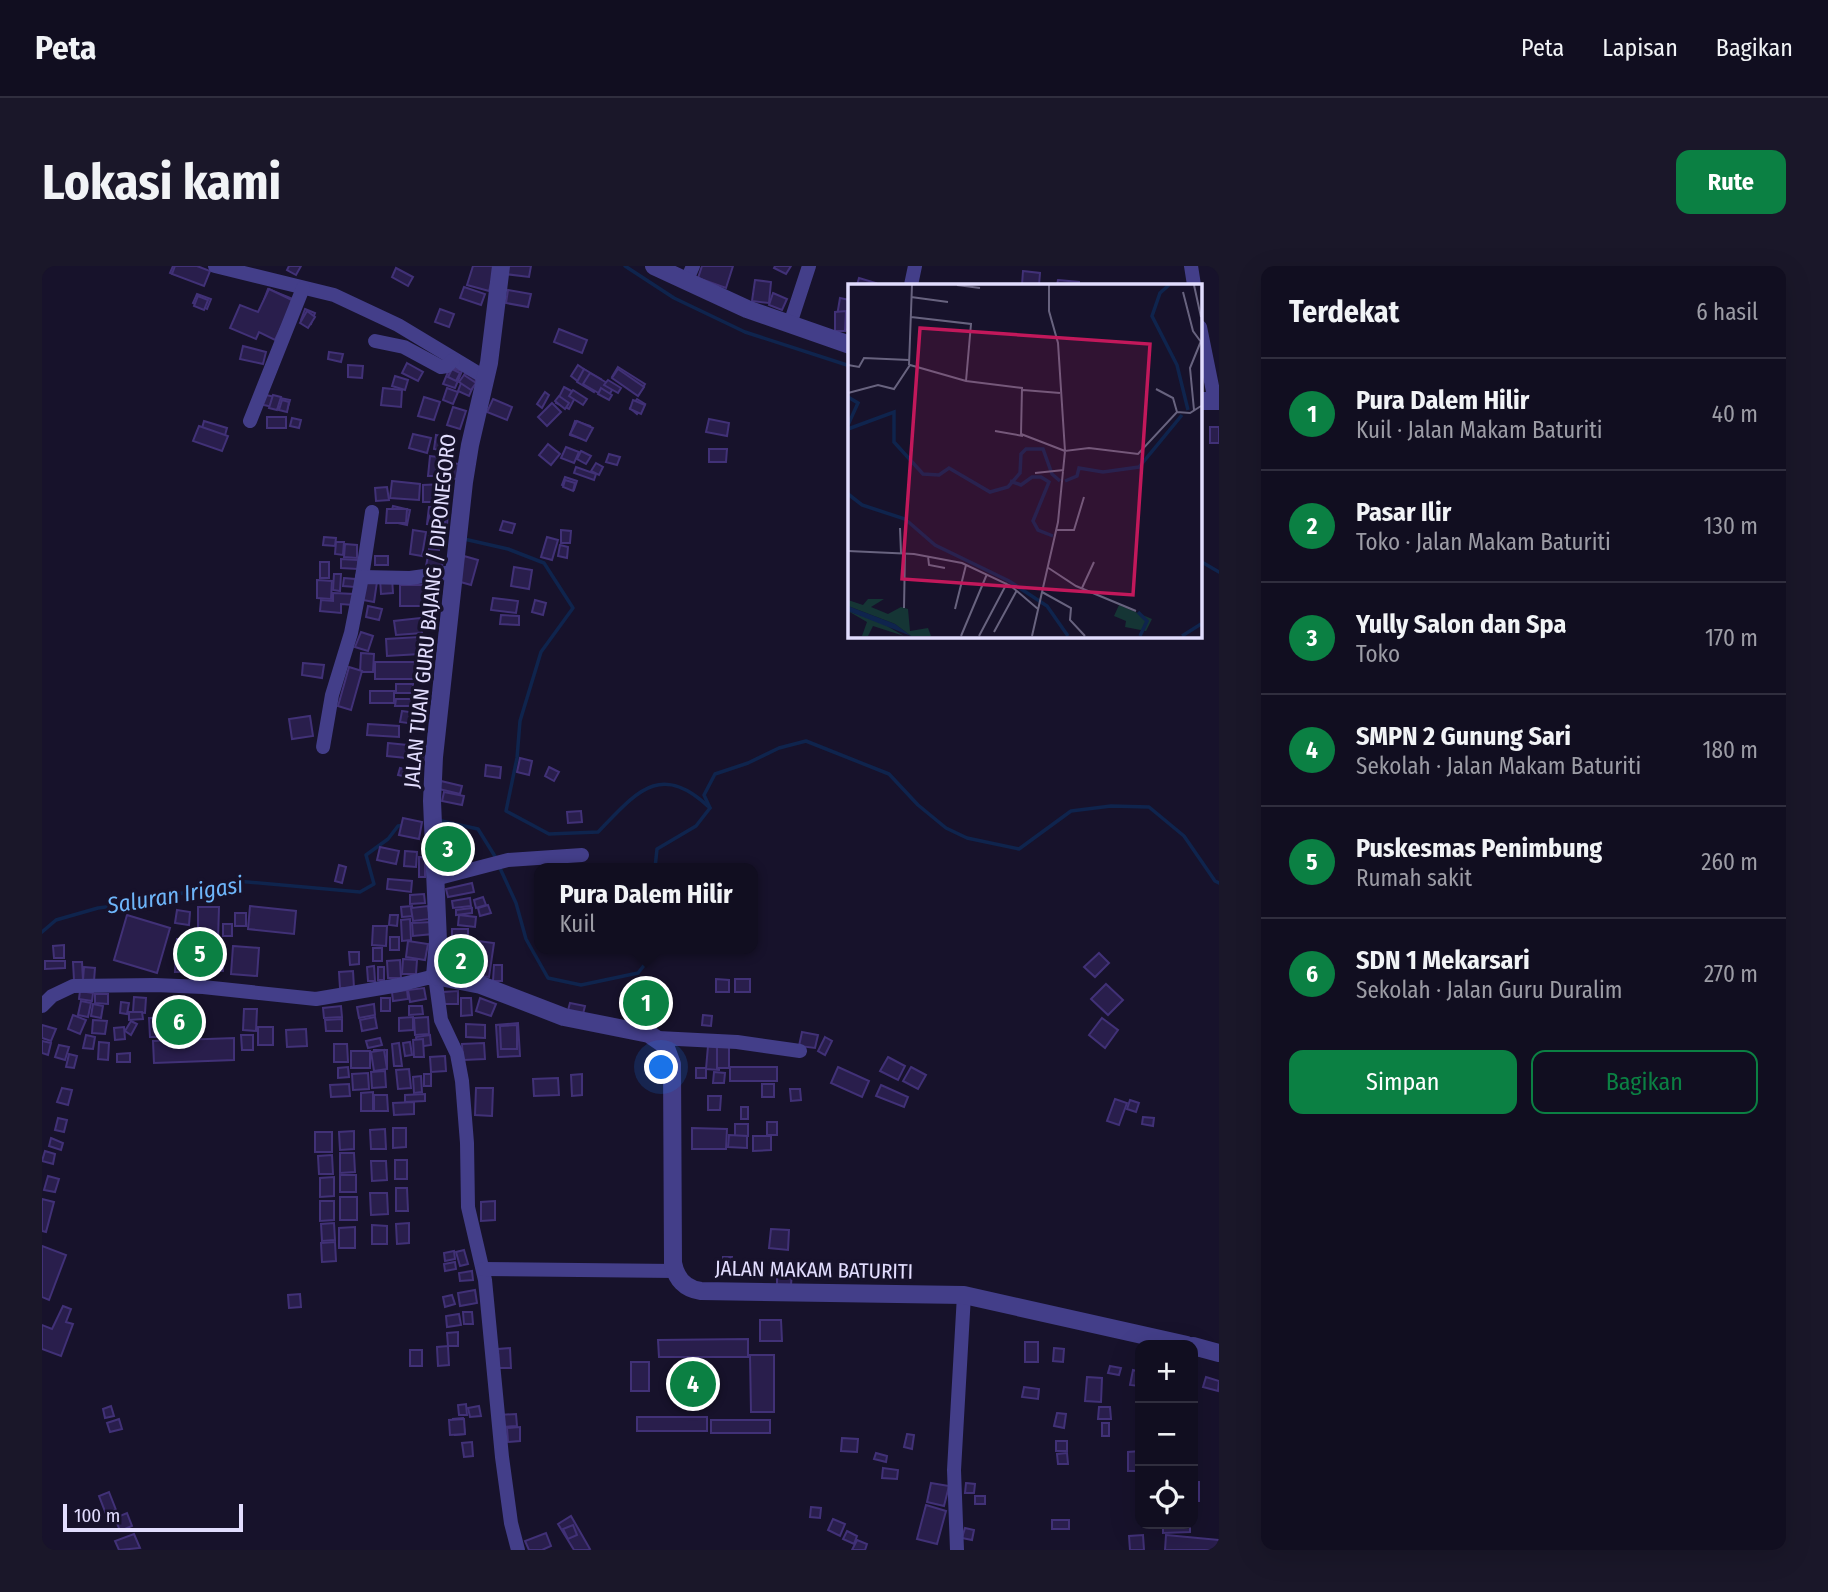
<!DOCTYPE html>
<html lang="id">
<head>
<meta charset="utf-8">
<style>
  :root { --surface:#110e20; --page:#1a1729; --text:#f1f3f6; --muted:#9c9ca5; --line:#302e3e; --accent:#0b8043 }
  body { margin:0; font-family:"Fira Sans Condensed",sans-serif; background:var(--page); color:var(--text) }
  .controls { position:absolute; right:21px; bottom:21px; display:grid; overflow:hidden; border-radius:14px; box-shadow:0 7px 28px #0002 }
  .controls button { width:63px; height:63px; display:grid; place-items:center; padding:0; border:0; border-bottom:2px solid var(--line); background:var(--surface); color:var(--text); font:35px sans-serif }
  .scale { position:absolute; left:21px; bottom:18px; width:180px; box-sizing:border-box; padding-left:7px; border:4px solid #e2ddfe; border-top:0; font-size:19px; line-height:24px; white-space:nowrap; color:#e2ddfe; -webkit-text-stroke:5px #17122b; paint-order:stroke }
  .you { position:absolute; left:620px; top:802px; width:24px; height:24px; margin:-18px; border:5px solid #fff; border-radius:50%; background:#1a73e8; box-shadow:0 0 0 10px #1a73e833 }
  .badge { display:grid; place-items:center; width:46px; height:46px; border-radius:50%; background:var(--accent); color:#fff; font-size:23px; font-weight:700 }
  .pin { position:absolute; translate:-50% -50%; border:4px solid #fff; box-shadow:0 2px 7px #0006 }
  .popup { position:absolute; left:492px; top:597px; width:224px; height:91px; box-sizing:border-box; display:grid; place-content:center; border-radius:14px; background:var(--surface); filter:drop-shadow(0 2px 5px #0005); font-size:23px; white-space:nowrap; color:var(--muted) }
  .popup b { font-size:26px; color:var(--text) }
  .popup::after { content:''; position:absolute; left:50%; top:100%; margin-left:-14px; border:14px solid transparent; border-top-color:var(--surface) }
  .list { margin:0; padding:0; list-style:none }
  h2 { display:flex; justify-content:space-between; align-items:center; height:91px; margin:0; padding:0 28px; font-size:30px }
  h2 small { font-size:23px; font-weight:400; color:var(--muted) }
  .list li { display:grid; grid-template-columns:46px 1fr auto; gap:21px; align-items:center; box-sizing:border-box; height:112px; padding:0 28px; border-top:2px solid var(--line) }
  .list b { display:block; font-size:26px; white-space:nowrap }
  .list p { margin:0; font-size:23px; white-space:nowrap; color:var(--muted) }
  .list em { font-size:23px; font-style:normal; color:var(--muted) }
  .actions { display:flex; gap:14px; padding:21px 28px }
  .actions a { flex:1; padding:16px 0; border:2px solid var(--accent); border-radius:14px; text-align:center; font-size:24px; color:var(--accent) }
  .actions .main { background:var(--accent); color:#fff }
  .icon { flex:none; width:38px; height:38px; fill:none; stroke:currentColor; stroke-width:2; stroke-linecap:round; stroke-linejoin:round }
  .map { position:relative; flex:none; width:1177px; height:1284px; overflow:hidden; border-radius:14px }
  header { display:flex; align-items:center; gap:42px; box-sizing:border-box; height:98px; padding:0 35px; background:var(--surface); border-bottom:2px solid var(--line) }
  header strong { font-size:33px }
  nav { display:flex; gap:38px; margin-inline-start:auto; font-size:24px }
  .intro { display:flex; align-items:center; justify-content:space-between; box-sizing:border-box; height:168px; padding:0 42px }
  h1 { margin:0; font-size:49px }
  .button { padding:18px 32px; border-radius:14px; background:var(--accent); color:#fff; font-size:24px; font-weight:700 }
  main { display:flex; gap:42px; padding:0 42px }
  aside { flex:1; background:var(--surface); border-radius:14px; box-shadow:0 7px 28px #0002 }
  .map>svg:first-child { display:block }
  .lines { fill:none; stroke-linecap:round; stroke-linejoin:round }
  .stream { stroke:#0f244d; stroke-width:3.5 }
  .building { fill:#291e4c; stroke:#413177; stroke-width:2 }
  .minor { stroke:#433e89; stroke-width:14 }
  .tertiary { stroke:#433e89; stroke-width:18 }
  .labels { text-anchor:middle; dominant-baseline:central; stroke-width:7; stroke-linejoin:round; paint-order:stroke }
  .street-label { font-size:21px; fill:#e2ddfe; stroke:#17122b }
  .water-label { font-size:23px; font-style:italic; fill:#6eb6fb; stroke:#17122b }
  .inset-river { fill:none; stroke:#0f244d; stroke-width:3.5 }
  .inset-road { fill:none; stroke:#68637f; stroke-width:2 }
  .view { fill:#c2185b; fill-opacity:0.15; stroke:#c2185b; stroke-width:3.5 }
  .inset-edge { fill:none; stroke:#e2ddfe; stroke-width:3.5 }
</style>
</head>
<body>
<header>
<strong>Peta</strong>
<nav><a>Peta</a><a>Lapisan</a><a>Bagikan</a></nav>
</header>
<div class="intro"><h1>Lokasi kami</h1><a class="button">Rute</a></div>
<main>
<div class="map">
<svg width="1177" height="1284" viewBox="0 0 1177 1284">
  <rect width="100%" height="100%" fill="#17122b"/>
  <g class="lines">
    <g class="stream">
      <path d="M583,0L632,32L703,66L808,100"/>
      <path d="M422,273L466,283L502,297L531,342L499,386L478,455L475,492L464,545L507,568L556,566C594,527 618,494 668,542"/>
      <path d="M1158,295L1177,306"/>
      <path d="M395,554L436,563L454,592"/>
      <path d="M457,600L474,637L484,673L506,712L539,719L596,707L615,683"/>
      <path d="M613,602L615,583L654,560L668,542L662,529L673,508L706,497L737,482L764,475L847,508L876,539L904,562L925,572L977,583L1029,545L1069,540L1107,541L1142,570L1173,615L1177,617"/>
      <path d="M0,666L14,654L56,642L96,637L194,615L318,626L332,618L324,589L346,573L356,560L363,559"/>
    </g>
  </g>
  <g class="building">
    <path d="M131,0H149L166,5L161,18L128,7Z"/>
    <path d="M133,0H155L168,5L162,20L130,8Z"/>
    <path d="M247,0H259L254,9L245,4Z"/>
    <path d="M431,0H454L447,25L425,19Z"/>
    <path d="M464,0H489L487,11L463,8Z"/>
    <path d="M660,0H691L684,22L656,12Z"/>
    <path d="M733,0H749L744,8L732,2Z"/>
    <path d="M354,2L371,11L366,20L350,11Z"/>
    <path d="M981,5L998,7L997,19H980Z"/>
    <path d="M817,12L834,17L833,19H815Z"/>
    <path d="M713,14L729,16L727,37L710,35Z"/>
    <path d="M1016,14L1037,16V19H1015Z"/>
    <path d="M422,21L443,28L439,39L418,32Z"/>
    <path d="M226,23L251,33L236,72L211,63Z"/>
    <path d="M227,23L252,35L233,74L217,66L214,73L188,62L198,39L216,46Z"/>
    <path d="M466,24L489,28L486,41L464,37Z"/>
    <path d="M731,27L745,33L740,44L727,39Z"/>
    <path d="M155,28L169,33L165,43L151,37Z"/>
    <path d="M156,30L166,34L162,44L152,40Z"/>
    <path d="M798,32L808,34V64L793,62Z"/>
    <path d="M263,43L273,47L269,58L259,54Z"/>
    <path d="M398,43L412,48L407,61L393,56Z"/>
    <path d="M265,45L273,51L266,62L258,57Z"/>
    <path d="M804,45L803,65H793V46Z"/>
    <path d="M517,63L545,74L540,87L512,76Z"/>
    <path d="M201,80L224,86L221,98L198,93Z"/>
    <path d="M287,86L301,88L299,96L286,93Z"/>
    <path d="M365,97L381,106L376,115L360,107Z"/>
    <path d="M306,99L321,100L320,112L306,111Z"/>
    <path d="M536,99L546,106L538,117L529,110Z"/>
    <path d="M408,101L420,105L413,122L401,118Z"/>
    <path d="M576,101L603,118L597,128L570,111Z"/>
    <path d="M410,103L418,107L414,115L406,111Z"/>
    <path d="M542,103L559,113L552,126L535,116Z"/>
    <path d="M576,103L602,121L596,130L570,112Z"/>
    <path d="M423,107L435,112L427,130L416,125Z"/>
    <path d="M548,107L572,121L565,132L541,118Z"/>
    <path d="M422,109L434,117L429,124L417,116Z"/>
    <path d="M353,110L366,114L363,124L350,120Z"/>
    <path d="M566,114L579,122L576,127L562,119Z"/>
    <path d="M522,121L535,128L527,143L514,137Z"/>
    <path d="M341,122L360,124L359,141L339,139Z"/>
    <path d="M405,122L416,126L411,138L401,134Z"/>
    <path d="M559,122L570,129L567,134L556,128Z"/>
    <path d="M531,124L545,133L541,139L527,130Z"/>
    <path d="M503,126L507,129L500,142L495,138Z"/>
    <path d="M219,128L248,134L245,144L217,138Z"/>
    <path d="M231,129L239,131L235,144L227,142Z"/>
    <path d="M517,130L527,137L523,143L513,135Z"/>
    <path d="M382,131L398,136L392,154L376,150Z"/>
    <path d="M451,133L470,141L465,154L445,146Z"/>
    <path d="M595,133L603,138L595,148L588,142Z"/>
    <path d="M240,134L247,136L245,146L237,144Z"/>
    <path d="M591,134L603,139L599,148L588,143Z"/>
    <path d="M510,137L519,146L505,160L496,151Z"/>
    <path d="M411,141L424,145L418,163L405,159Z"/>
    <rect x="225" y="151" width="19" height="11"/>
    <path d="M250,152L259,154L257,162L248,160Z"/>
    <path d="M667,153L687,157L685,170L664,166Z"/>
    <path d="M162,155L185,162L180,180L157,173Z"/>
    <path d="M533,155L548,160L544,174L528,169Z"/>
    <path d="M535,155L551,162L544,175L528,168Z"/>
    <path d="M157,160L186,170L180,185L151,175Z"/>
    <rect x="1168" y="161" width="9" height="16"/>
    <path d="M371,168L389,172L385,187L367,182Z"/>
    <path d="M394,169L411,172L409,186L392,183Z"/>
    <path d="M506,178L518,188L509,199L497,189Z"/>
    <path d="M524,181L537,186L532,197L519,192Z"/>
    <path d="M667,183H685L684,196H667Z"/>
    <path d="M539,185L549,190L544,198L535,193Z"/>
    <path d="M567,188L578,191L575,199L564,196Z"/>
    <path d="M388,190L396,191L394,210H386Z"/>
    <path d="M397,196L417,198L415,213L395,211Z"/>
    <path d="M554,197L561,201L557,209L549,205Z"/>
    <path d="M534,201L554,208L552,214L532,207Z"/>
    <path d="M523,211L535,215L532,224L520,219Z"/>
    <path d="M523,214L533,217L531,225L521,221Z"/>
    <path d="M350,215L378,218L377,234L348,232Z"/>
    <path d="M402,218V236H381V219Z"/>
    <path d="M345,221L347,234L334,235L333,222Z"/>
    <path d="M351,240L368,244L365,259L347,255Z"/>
    <path d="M387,241L406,243L405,260L385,258Z"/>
    <path d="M345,243H365L364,257H344Z"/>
    <path d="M388,244L404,247L403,258L386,256Z"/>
    <path d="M461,255L473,258L470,267L458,264Z"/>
    <path d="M371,264L384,266L380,290L368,288Z"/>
    <path d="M388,264L398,265L397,284L387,283Z"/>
    <path d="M519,264L529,265L528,277H519Z"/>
    <path d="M282,271L294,272L293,280L281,279Z"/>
    <path d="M505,271L516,274L510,294L499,291Z"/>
    <path d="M294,276H302L301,289L293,288Z"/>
    <path d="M303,278L315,279V292L302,291Z"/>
    <path d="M518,279L526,281L525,292L516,290Z"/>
    <rect x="333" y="290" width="13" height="9"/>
    <path d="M386,290L401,292L400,302L384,300Z"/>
    <path d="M422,290L436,294L429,319L415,315Z"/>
    <path d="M299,293L316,294V303L299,302Z"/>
    <rect x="278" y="296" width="9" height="16"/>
    <path d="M472,301L490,304L487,323L469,320Z"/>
    <path d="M292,308H299L298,325L291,324Z"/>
    <path d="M302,312L313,313V321L301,320Z"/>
    <path d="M338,312H350L351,327L339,328Z"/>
    <path d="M275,314L290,315L289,333L275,332Z"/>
    <path d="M323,315L335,316L332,336L321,334Z"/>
    <path d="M358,319H386L385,340H358Z"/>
    <path d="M291,327L312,328L311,339L299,338V347L278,345L279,334L291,335Z"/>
    <path d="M451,332L476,335L474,347L449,344Z"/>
    <path d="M493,334L504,337L501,349L490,346Z"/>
    <path d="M326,340L340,343L337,354L324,351Z"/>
    <path d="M459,349L477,350V359L458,358Z"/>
    <path d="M378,352L380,367L354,369L352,355Z"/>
    <path d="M319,366L331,370L326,385L313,381Z"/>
    <path d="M377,371L378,388L345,390L344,373Z"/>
    <path d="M319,387L332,388L331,406H318Z"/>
    <rect x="333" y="396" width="53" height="17"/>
    <path d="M261,397L282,399L280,412L260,409Z"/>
    <path d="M307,401L320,405L309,444L296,440Z"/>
    <rect x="354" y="418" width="17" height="9"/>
    <rect x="328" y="425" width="24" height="12"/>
    <path d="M354,433H374V440H353Z"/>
    <path d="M360,445L375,447L373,458L358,456Z"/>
    <path d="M268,450L271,470L250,473L247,453Z"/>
    <path d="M326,458L357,460V471L325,469Z"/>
    <path d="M346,477L385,481L384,494L345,490Z"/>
    <path d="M478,492L490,495L487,509L475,506Z"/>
    <path d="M444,499L459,501L458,512L443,510Z"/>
    <path d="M507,501L517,506L512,515L503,510Z"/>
    <path d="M358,502L375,506L374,513L356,509Z"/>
    <path d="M399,515L420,520L418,528L397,523Z"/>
    <path d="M402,526L422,530L420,539L400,535Z"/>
    <path d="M539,545L540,556L526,557L525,546Z"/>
    <path d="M361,552L380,556L377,573L357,569Z"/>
    <path d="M426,569L428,591L407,593L405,571Z"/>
    <path d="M338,581L357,585L354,598L335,594Z"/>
    <path d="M363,585L375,586L374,601L362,600Z"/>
    <rect x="377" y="591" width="6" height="20"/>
    <path d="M297,599L304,601L300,617L293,615Z"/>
    <path d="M346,613L370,615L369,626L345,623Z"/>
    <path d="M430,617L432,626L406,631L404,623Z"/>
    <path d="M382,628L383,637L368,638V629Z"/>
    <path d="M441,631L444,639L434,642L432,634Z"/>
    <path d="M428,632L429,640L411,642L410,635Z"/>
    <path d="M446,639L449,647L438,650L436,642Z"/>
    <path d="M208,640L254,645L252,668L206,663Z"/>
    <path d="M370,640L372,650L360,651L359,641Z"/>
    <path d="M386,640L388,653L371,655L369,642Z"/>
    <path d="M156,641H177L176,674L156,673Z"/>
    <path d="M430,642V647L414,649V644Z"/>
    <path d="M135,644L148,646L147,659L133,657Z"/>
    <rect x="193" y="647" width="11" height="13"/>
    <path d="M85,649L128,662L115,707L72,694Z"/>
    <path d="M348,649H356L355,660L347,659Z"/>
    <path d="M417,649L434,651L433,661L416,659Z"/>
    <path d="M368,653L369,674L360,675L359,654Z"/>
    <path d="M390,656L391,668L371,670L370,657Z"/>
    <rect x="181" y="658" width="9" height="12"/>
    <path d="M331,660H345L344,680L330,679Z"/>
    <path d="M410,663H426V673L410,672Z"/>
    <rect x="348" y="671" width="9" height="13"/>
    <path d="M135,673L151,674L150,687L134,685Z"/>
    <path d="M420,673L452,677L447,711L415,707Z"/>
    <path d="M366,675L386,678L383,694L364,691Z"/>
    <path d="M404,677L417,678L416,685L403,684Z"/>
    <path d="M22,679V692H12L11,680Z"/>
    <path d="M191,680L217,682L215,710L189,708Z"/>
    <rect x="331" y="682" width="9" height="13"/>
    <path d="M153,683L182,684L181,705L152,704Z"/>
    <path d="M307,686H317V698L308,699Z"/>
    <path d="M406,686L413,688L411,698L403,696Z"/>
    <path d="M1057,687L1067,697L1053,711L1042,701Z"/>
    <path d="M134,688L147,689L146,706H133Z"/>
    <path d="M361,693L375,694L374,708H360Z"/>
    <path d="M358,694L359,712H346L345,695Z"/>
    <path d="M3,695H23V702L3,703Z"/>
    <path d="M31,696H40L41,714H32Z"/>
    <path d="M452,699H460V715H451Z"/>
    <path d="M332,700L333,715H326L325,701Z"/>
    <path d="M42,701L53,702L52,715L41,714Z"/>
    <rect x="336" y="701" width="6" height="13"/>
    <path d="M311,705L312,722H298L297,706Z"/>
    <path d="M674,713L687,714V726H674Z"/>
    <rect x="693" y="713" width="15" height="13"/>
    <path d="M1064,718L1081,734L1066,749L1049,733Z"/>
    <path d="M382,722L384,733L368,736L366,724Z"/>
    <path d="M365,724L366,733L351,735L350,726Z"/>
    <path d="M38,725L51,727L50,735L37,733Z"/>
    <path d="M416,725V738H401V726Z"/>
    <path d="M53,728H66V738L53,737Z"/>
    <path d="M594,730L603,731L601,750L593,749Z"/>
    <path d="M92,731L104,732L103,747L91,746Z"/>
    <rect x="339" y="732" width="9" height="13"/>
    <path d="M419,732H429L430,749L419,750Z"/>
    <path d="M438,732L454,738L449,750L434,745Z"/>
    <path d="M39,735L49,737L46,751L36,749Z"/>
    <path d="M79,736L87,737L85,748L78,747Z"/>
    <path d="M528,737L543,740L540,752L525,748Z"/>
    <path d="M51,738L61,740L59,752L49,750Z"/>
    <path d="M332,738L333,749L317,752L315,741Z"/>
    <path d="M299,740L300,751L282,752L281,742Z"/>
    <path d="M367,740H380L381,748L367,749Z"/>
    <path d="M202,743H215L214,765L201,764Z"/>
    <path d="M87,746H100L101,753L87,754Z"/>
    <path d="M31,749L44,754L38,768L26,763Z"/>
    <path d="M661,749L670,750L669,760L660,759Z"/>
    <path d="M333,751L335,762L320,765L318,754Z"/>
    <path d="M371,751V764L357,765V752Z"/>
    <path d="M386,751L387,768L373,769L372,752Z"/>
    <path d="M107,752H122V771H108Z"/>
    <path d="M1060,752L1076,764L1063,782L1047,769Z"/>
    <path d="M300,753V765H284L283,754Z"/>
    <path d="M51,754L65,755L63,768L50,767Z"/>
    <path d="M89,755L95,758L89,769L83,765Z"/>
    <path d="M476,757L478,790L456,791L454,759Z"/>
    <path d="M424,758L443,759V772L424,771Z"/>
    <path d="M0,759L14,763L9,775L0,772Z"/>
    <path d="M475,759V783H459L458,760Z"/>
    <path d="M82,761L83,773L73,774L72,762Z"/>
    <rect x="216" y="761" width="15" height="18"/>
    <path d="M264,763L265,780L245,781L244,764Z"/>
    <path d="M760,766L776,769L773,782L757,780Z"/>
    <path d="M44,769L53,771L51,783L41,782Z"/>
    <path d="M199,769H211V784H200Z"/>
    <path d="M388,769L389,779L375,781L374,771Z"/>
    <path d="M783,771L790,775L783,789L776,785Z"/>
    <path d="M192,772V794L112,797L111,775Z"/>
    <path d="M338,772L340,779L326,782L324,775Z"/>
    <path d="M381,773L382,791H372L371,774Z"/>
    <path d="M0,775L9,777L6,789L0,787Z"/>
    <path d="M57,776L67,777L66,794L56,793Z"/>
    <path d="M368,776L370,789L363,790L361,777Z"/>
    <path d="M357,777L360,800H352L350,778Z"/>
    <path d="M442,777L443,793L421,794L420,778Z"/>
    <path d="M292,778H305L306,796H292Z"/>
    <path d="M17,779L27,781L23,794L13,791Z"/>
    <path d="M666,780L679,782L677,804L664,803Z"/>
    <rect x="675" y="781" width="12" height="21"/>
    <rect x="332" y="784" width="13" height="18"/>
    <path d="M342,784L345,803L332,805L329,786Z"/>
    <rect x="309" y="785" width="19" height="17"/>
    <path d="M88,787V796H75V788Z"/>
    <path d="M27,788L35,790L32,802L24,801Z"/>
    <path d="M403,790L404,805L389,806L388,791Z"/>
    <path d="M846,791L863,800L856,814L838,805Z"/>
    <path d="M306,801L307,811L296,812V802Z"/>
    <rect x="688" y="801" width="47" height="14"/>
    <path d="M796,801L827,815L820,831L789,817Z"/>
    <path d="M869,801L884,809L876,823L861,815Z"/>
    <rect x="654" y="802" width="10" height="10"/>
    <path d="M367,803L369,822L356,823L354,804Z"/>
    <path d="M343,805L344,821L330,822L329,806Z"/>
    <path d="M672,806L683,807L682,817H671Z"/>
    <path d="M326,807L327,823L311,824L310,808Z"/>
    <rect x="382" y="808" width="7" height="12"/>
    <path d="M540,808V829L530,830L529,809Z"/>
    <path d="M379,810L380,826L372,827L371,811Z"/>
    <path d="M516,812L517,829L492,830L491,813Z"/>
    <path d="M307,818L308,830L289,831L288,819Z"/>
    <rect x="720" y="818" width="12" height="13"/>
    <path d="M839,819L866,831L862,841L834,830Z"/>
    <path d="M20,822L30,824L26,839L15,836Z"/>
    <path d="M434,822H451L450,850L433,849Z"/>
    <path d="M748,823H758L759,834L749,835Z"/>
    <path d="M331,826V845H319V827Z"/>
    <path d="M383,828V835L363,836V829Z"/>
    <path d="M332,829H345L346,845H332Z"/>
    <path d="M666,830H679L678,844H666Z"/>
    <path d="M1073,833L1085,837L1077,859L1065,855Z"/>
    <path d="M1088,834L1097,837L1094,846L1085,843Z"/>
    <path d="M372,836V848L352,849L351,837Z"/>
    <rect x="699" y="841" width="7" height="12"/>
    <path d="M1101,851L1112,852L1111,860L1100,858Z"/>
    <path d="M16,852L25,854L22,866L13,864Z"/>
    <rect x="725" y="856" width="10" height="13"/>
    <rect x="693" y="858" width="13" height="12"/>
    <path d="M351,862H364V881L351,882Z"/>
    <path d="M650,862L685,863L684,883H650Z"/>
    <path d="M343,863L344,883H329L328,864Z"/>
    <path d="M312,865V883L298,884L297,866Z"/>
    <rect x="273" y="866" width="17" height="20"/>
    <path d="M687,869L705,870V882L686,881Z"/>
    <path d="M711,870H729V884L711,885Z"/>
    <path d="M9,872L21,877L19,884L7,880Z"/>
    <path d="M3,885L13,888L11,898L0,895Z"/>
    <path d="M298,887H312L313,906L298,907Z"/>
    <path d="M290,889L291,908H277L276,890Z"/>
    <rect x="353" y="894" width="12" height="19"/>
    <path d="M329,895H344L345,914L330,915Z"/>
    <rect x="298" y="909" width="16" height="17"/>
    <path d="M6,910L17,913L13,926L2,924Z"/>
    <path d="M292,911V930L278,931V912Z"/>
    <path d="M354,922H365L366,945H354Z"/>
    <path d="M328,927H345L346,948L329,949Z"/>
    <rect x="298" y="931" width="17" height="23"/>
    <path d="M0,933L12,936L4,966L0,965Z"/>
    <path d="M278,935H292V954L278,955Z"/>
    <path d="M453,935V954L439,955V936Z"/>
    <path d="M292,957L293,974L280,975L279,958Z"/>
    <path d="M367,957V977L355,978L354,958Z"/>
    <path d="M330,959L345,960V978H330Z"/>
    <path d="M313,961V982H297V962Z"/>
    <path d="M729,963L747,964L746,984L727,982Z"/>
    <path d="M293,976L294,995L280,996L279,977Z"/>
    <path d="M0,980L24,989L7,1034L0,1031Z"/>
    <path d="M422,984L426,998L418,1000L414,986Z"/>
    <path d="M412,985L413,993L403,995L402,987Z"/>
    <rect x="681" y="991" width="9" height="10"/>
    <path d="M413,996L414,1003L403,1005L402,998Z"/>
    <path d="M735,1002L750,1003L749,1020H735Z"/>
    <path d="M430,1005L431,1014L418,1015L417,1007Z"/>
    <path d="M433,1024L435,1037L418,1040L416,1027Z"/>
    <path d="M258,1028L259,1041L247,1042L246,1029Z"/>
    <path d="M410,1029L413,1038L403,1041L401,1031Z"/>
    <path d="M21,1040L29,1043L24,1056L31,1058L19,1090L0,1083V1059L10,1063Z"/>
    <path d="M421,1046H430L431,1058H422Z"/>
    <path d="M417,1048L419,1059L405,1061L404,1050Z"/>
    <path d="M718,1054H739L740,1075H718Z"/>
    <path d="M416,1066V1080H406L405,1067Z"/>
    <path d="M706,1073V1091H617L616,1074Z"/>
    <rect x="983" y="1076" width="13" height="20"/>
    <path d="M406,1080L407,1099L396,1100L395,1081Z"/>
    <path d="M468,1082L469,1102H457L456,1083Z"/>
    <path d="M1012,1082L1022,1083L1021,1096L1011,1095Z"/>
    <rect x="368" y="1084" width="12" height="16"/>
    <path d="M708,1089H732V1146H709Z"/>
    <rect x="589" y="1096" width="18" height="29"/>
    <path d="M1068,1100L1079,1102L1077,1109L1066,1107Z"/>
    <path d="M1091,1104L1098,1106L1097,1120L1088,1119Z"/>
    <path d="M1045,1111L1060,1112L1059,1136L1043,1135Z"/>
    <path d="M1164,1111L1177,1115L1176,1125L1161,1121Z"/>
    <path d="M982,1121L997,1123L996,1133L980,1131Z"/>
    <path d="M424,1138L425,1149H417L416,1139Z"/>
    <path d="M69,1140L72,1150L63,1152L61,1143Z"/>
    <path d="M437,1140L439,1150L428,1151L426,1142Z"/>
    <path d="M1057,1141H1068L1069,1153H1056Z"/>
    <path d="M1015,1147L1024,1148L1022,1162L1012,1160Z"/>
    <path d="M474,1148L475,1160L458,1161L457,1149Z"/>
    <rect x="595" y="1151" width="70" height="14"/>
    <path d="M421,1152L423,1168L413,1169L411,1153Z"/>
    <path d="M77,1153L80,1163L68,1166L65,1157Z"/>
    <path d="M422,1153L423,1168L408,1169L407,1154Z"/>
    <rect x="669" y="1154" width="59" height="13"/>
    <rect x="1060" y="1157" width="7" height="13"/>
    <path d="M478,1161V1175L466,1176L465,1162Z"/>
    <path d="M865,1168L872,1169L870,1183L862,1181Z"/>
    <path d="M800,1172L816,1173L815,1186L799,1185Z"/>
    <rect x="1014" y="1175" width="11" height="10"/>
    <path d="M430,1176L431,1190L422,1191L420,1177Z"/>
    <path d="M1098,1185V1205H1086V1186Z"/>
    <path d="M834,1187L845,1190L844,1196L832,1193Z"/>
    <path d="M1025,1187L1026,1198H1016L1015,1188Z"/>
    <path d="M841,1202L856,1204L855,1213L840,1212Z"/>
    <rect x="1151" y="1216" width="6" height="19"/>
    <path d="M889,1217L907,1220L902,1240L885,1236Z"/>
    <path d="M924,1217L933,1218L932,1227H923Z"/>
    <path d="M67,1226L74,1244L64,1248L57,1230Z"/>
    <rect x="933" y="1230" width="10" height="8"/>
    <path d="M884,1239L904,1245L895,1278L875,1273Z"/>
    <path d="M769,1241L779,1242L778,1252L768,1251Z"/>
    <path d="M85,1247L90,1260L78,1265L73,1252Z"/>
    <path d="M529,1250L548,1283L546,1284H532L516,1258Z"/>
    <path d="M791,1253L803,1258L798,1270L786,1264Z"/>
    <rect x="1010" y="1254" width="17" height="9"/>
    <path d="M1121,1258H1148V1266L1121,1267Z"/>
    <path d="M531,1259L535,1269L526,1273L521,1263Z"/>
    <path d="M923,1262L932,1264L930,1274L920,1272Z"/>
    <path d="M805,1265L815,1270L812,1278L801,1273Z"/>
    <path d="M504,1267L509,1280L500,1284H487L483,1275Z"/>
    <path d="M92,1268L98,1282L77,1284L73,1275Z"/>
    <path d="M1101,1269L1102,1284H1088L1087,1270Z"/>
    <path d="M1124,1269L1177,1274V1284H1123Z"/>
    <path d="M815,1274L825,1278L823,1284H810Z"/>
  </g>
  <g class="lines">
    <g class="minor">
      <path d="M173,0L292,29L356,59L444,112"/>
      <path d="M1149,0L1152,19"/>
      <path d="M644,16L651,0"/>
      <path d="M869,19L873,0"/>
      <path d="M748,58L767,0"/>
      <path d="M1158,61L1173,135"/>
      <path d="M333,75L362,81L399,101L405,100L411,94"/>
      <path d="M208,155L261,22"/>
      <path d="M320,311L330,246"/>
      <path d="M281,481L290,429L309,367L320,311L368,312L411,306"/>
      <path d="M393,613L466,594L540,589"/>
      <path d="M0,740L10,730L31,720L113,719L161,721L274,733L357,719L393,710L399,754L415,788L420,815L425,877L426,941L443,1014L460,1191L469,1257L476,1284"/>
      <path d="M616,772L695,776L758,785"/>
      <path d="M441,1003L633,1005"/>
      <path d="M915,1284L912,1204L922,1029"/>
    </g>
    <g class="tertiary">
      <path d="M459,0L447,97L428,179L422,216L392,491L390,535L396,675L393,710L439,719L522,751L607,768L623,779L630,798L631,997C634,1013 643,1023 659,1025L922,1029L1145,1079"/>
      <path d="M612,0L705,43L808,79"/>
      <path d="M1158,135H1177"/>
      <path d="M1151,1080L1177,1087"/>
    </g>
  </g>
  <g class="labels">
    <g class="street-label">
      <text transform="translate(388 345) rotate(-84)">JALAN TUAN GURU BAJANG / DIPONEGORO</text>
      <text transform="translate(772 1004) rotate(1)">JALAN MAKAM BATURITI</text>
    </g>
    <g class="water-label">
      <text transform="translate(133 629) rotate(-9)">Saluran Irigasi</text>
    </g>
  </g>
  <g transform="translate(806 18)">
    <rect width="354" height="354" fill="#17122b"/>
    <path d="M20,315H36L23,323L40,330L53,323L60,325L62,347L80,344L83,352H63L47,340L0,322V316L15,321ZM271,321L304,335L298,347L277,343L278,337L266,332ZM0,327L34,339L56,352L25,342L20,352H14L19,338Z" fill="#153535"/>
    <path d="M0,322L47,340L63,352L0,327Z" fill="#0f244d"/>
    <path class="inset-river" d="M321,1L312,9L304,32L329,81L340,126M0,113L10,119L0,141M0,145L46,128V158L75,190L91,191L101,184L142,208L160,203L172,189L173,170L178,165H195L204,190L212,197M162,197L173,201L184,193H193L201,198L185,237L190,246L205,252M217,197L229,192L231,184L255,188L291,183L334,131M0,210L14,221L57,235L87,261L161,297L199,322L220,352M290,328L299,337L292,352M334,352L353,340"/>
    <path class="inset-road" d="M109,1L132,4M201,1V27L210,59L217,167L241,164L290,170L329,128L342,129L353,122M346,1L353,33M335,8L345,47L353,58M63,13L100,18M63,33L123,40L118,97M0,81L11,83L16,74L61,76M61,81L64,1M308,105L325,114L329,128M175,106L212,109M0,109L30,101L46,105L62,81L118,97L174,104L173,150L217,167L210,238L184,352M346,126L342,84L353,57M147,147L175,152M187,189L216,186M52,244L53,269M208,246H226L236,213M0,267L66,270L114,279L163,302L190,325M80,272L81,281L97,284M199,283L228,302L288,327M234,304L246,278M194,308L223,324L222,336L237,352M56,324L57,269M107,325L118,281M146,348L169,306M113,352L139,290M131,352L159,299"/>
    <path class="view" d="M72,44L302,60L285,311L54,295Z"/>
    <rect width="354" height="354" class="inset-edge"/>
  </g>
</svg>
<div class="controls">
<button>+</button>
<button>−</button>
<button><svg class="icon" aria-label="locate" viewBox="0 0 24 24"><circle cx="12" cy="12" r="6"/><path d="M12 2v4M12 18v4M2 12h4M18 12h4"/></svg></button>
</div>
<div class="scale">100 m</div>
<div class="you"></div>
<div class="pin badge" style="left:604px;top:737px">1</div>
<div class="popup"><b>Pura Dalem Hilir</b>Kuil</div>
<div class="pin badge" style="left:419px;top:695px">2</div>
<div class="pin badge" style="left:406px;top:583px">3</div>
<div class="pin badge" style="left:651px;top:1118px">4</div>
<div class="pin badge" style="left:158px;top:688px">5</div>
<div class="pin badge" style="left:137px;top:756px">6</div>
</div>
<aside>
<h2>Terdekat<small>6 hasil</small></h2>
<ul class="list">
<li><span class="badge">1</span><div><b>Pura Dalem Hilir</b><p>Kuil · Jalan Makam Baturiti</p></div><em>40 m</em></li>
<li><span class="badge">2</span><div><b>Pasar Ilir</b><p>Toko · Jalan Makam Baturiti</p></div><em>130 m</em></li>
<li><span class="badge">3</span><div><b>Yully Salon dan Spa</b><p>Toko</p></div><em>170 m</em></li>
<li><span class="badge">4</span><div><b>SMPN 2 Gunung Sari</b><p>Sekolah · Jalan Makam Baturiti</p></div><em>180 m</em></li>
<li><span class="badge">5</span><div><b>Puskesmas Penimbung</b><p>Rumah sakit</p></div><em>260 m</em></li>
<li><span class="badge">6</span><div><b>SDN 1 Mekarsari</b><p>Sekolah · Jalan Guru Duralim</p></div><em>270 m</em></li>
</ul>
<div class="actions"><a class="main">Simpan</a><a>Bagikan</a></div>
</aside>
</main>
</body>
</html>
